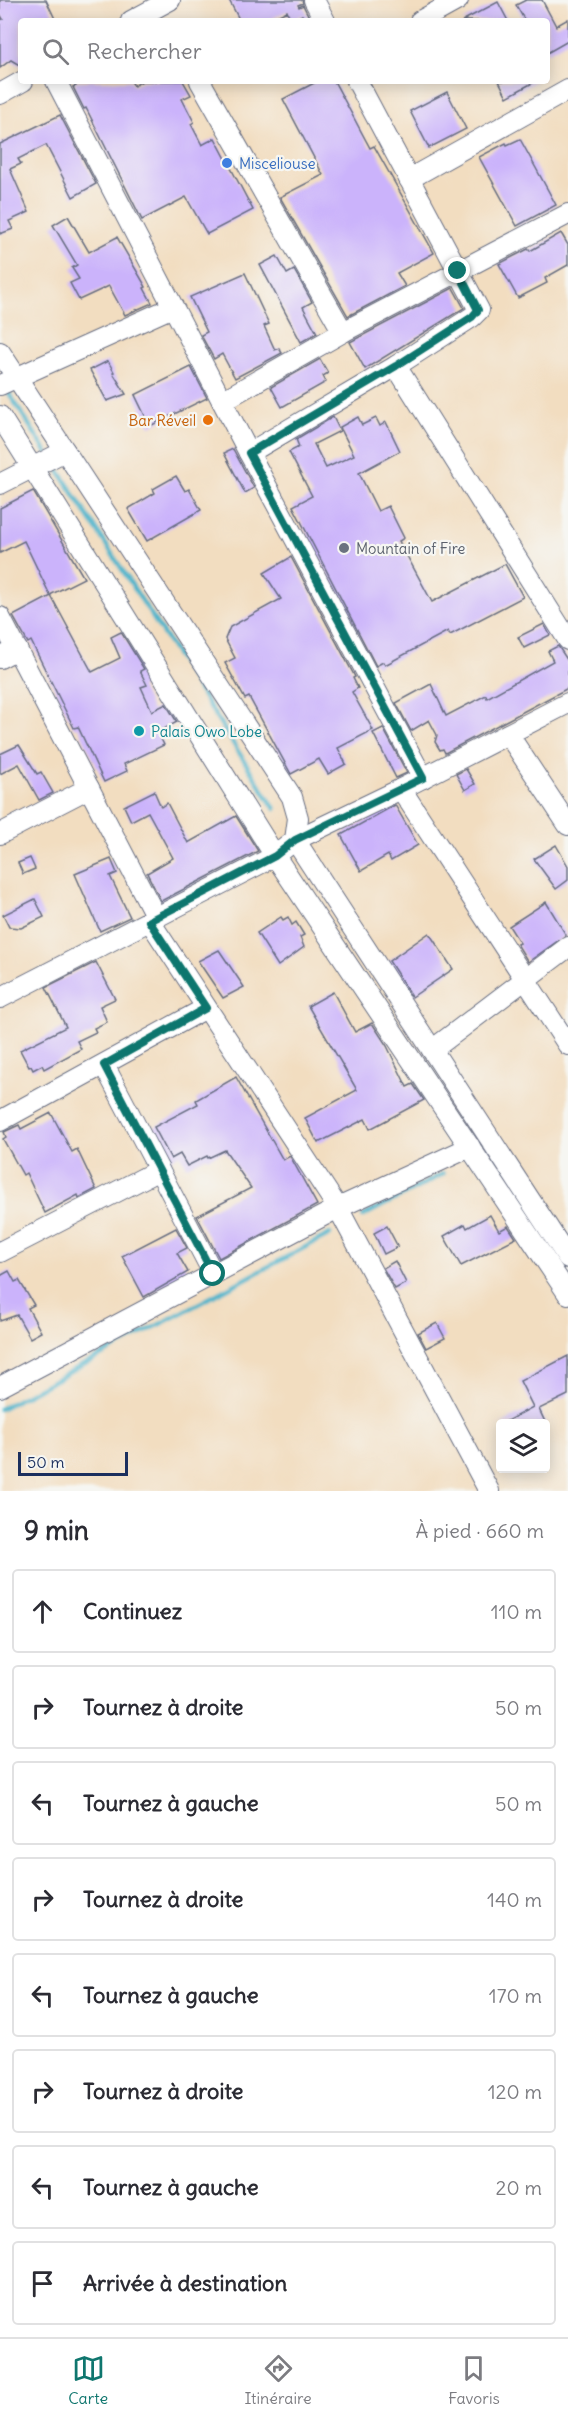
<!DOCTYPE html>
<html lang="fr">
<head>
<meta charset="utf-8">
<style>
  :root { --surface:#fff; --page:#f7f7f7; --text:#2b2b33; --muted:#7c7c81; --line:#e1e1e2; --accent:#0f766e }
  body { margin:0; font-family:Delius,sans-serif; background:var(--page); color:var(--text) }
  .controls { position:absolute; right:18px; bottom:18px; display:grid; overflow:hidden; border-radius:6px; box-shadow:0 3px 15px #0003 }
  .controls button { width:54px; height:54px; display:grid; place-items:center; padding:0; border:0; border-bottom:2px solid var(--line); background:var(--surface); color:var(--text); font:30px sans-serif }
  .scale { position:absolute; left:18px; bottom:15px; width:110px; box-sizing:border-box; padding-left:6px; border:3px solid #1b2f5e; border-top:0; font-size:16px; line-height:21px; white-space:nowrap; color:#1b2f5e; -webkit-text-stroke:4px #f6f6f2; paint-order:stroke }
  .stop { position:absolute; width:18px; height:18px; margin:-14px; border:4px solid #0f766e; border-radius:50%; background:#fff }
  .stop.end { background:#0f766e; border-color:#fff; box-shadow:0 2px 6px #0008 }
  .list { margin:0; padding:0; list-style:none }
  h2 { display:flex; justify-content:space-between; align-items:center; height:78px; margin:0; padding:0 24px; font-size:26px }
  h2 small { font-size:20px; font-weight:400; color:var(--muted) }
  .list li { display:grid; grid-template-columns:39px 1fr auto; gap:18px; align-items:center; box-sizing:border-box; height:84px; margin:0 12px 12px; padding:0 12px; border:2px solid var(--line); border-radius:6px }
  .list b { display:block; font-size:22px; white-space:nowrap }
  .list em { font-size:20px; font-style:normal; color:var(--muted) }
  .icon { flex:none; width:33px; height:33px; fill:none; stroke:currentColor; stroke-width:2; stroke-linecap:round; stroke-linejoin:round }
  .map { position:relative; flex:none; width:568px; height:1491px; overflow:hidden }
  .search { position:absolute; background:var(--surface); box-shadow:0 3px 15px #0003; left:18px; right:18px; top:18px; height:66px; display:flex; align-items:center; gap:15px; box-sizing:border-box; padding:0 21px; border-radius:6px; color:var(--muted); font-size:22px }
  .sheet { height:846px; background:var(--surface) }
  nav { display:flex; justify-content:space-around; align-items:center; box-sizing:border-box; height:84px; border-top:2px solid var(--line); background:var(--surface); font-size:16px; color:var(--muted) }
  nav a { display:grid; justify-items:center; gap:3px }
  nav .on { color:var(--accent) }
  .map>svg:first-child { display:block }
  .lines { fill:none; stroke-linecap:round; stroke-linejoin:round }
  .stream { stroke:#4db4cb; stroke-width:4.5 }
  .building { fill:#cbb3fb }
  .minor-casing { stroke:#666c80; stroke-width:22 }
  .minor { stroke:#fff; stroke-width:20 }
  .route { stroke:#0f766e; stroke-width:8 }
  .shop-dot { fill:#3f7fe0; stroke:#f6f6f2; stroke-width:2 }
  .food-dot { fill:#e8710a; stroke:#f6f6f2; stroke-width:2 }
  .worship-dot { fill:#6b7280; stroke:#f6f6f2; stroke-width:2 }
  .culture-dot { fill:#0f9aa8; stroke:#f6f6f2; stroke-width:2 }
  .labels { text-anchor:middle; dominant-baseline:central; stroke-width:4.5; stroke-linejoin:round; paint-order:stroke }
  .shop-label { font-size:15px; fill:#366cbe; stroke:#f6f6f2; text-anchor:start }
  .food-label { font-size:15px; fill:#c56008; stroke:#f6f6f2; text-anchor:end }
  .worship-label { font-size:15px; fill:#5b616d; stroke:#f6f6f2; text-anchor:start }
  .culture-label { font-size:15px; fill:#0d838f; stroke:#f6f6f2; text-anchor:start }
</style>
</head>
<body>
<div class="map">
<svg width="568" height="1491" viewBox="0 0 568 1491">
  <rect width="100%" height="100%" fill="#f6f6f2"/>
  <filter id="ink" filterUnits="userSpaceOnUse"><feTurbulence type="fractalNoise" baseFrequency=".0167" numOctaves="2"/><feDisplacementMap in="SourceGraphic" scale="12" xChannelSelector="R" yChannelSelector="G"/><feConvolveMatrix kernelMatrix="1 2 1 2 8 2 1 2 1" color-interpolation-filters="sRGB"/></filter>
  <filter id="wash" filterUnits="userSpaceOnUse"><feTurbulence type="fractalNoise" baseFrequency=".008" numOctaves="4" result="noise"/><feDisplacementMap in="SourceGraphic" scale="24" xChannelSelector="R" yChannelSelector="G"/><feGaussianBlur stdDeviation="1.35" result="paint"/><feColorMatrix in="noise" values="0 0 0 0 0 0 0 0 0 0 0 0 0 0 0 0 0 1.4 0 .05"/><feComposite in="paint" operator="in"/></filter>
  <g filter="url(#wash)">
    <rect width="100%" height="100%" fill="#f2ddc0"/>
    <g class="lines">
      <g class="stream">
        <path d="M5,387L47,453"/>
        <path d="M54,463L275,809"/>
        <path d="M363,1216L443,1174"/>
        <path d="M0,1409L330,1234"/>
      </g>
    </g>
    <g id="blocks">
      <g class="building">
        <path d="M0,0H46L56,21H21V66L11,60L0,68V20L3,19L0,14Z"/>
        <path d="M229,0H302L303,3L298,5L299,7L303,5L311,21H306L302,15L291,21L287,11L267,21H240Z"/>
        <path d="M526,0H542L556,26L568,19V41L547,53V21H525L516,5Z"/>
        <path d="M498,2L508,21H462Z"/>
        <path d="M74,81H131L134,86L142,81H183L191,95L182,99L194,122L191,124L202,145L215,138L253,210L207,234L186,197L142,220L86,108L84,109L73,87L76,86Z"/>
        <path d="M318,81H334L370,148L374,146L434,253L397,273L405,286L348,316L280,197L323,175L283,99Z"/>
        <path d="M499,81H536L507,97Z"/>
        <path d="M447,92L466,129L429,148L410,111Z"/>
        <path d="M60,115L96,184L73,197L46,145L18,159L21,164L10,169L29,212L9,221L13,229L0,234V144Z"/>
        <path d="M520,139L556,205L517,226L479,157L506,143L507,145Z"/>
        <path d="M68,216L89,252L117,237L146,287L144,288L152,303L125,315L109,286L79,300L70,283L79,279L72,268L77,265L53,225Z"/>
        <path d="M561,233L568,245V265L545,278L547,283L518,298L499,264L528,249L530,251Z"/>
        <path d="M277,256L287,274L294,270L312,302L303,307L317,333L301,342L260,265Z"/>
        <path d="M245,273L269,324L264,326L275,350L279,348L282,353L235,378L222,354L214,359L201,335L207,332L190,297Z"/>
        <path d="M453,288L464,308L365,369L350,342Z"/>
        <path d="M320,359L328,373L323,376L326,382L282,407L271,387Z"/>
        <path d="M108,361L114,372L113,373L126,394L107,401L90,370Z"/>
        <path d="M191,367L207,398L150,426L135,395Z"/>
        <path d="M333,417L340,431L314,444L326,468L354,455L340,427L358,417L362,425L376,418L380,426L386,422L400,451L359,473L378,511L388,506L404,538L399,541L432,602L505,564L523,597L450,635L448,631L385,665L383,662L376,666L293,506L312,496L289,452L299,447L296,439Z"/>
        <path d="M233,449L254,488L245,493L224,453Z"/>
        <path d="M176,476L185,491L189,489L201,510L147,541L128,509L155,493L153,489Z"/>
        <path d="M33,491L84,578L50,595L24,541L0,553V508Z"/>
        <path d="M291,557L355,677L353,678L358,688L352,692L373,730L338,748L346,764L328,774L319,759L291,774L249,697L245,699L225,663L235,658L225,639L230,627L281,599L264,573Z"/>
        <path d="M51,596L92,672L120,658L111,637L121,632L144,669L140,671L147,685L141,687L152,711L166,704L177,722L162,730L165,735L160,737L164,745L124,764L127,771L104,782L78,727L74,728L31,641L28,643L13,616Z"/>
        <path d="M544,624L550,635L524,648L518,637Z"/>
        <path d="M558,646L568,661V688L445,753L443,749L440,750L435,742L437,735L429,720L411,731L396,703L431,684L446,716L486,695L487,698L553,661L548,651Z"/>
        <path d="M383,728L407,773L396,778L373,733Z"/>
        <path d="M19,745L37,774L41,772L53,793L39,800L19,764L0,774V754Z"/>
        <path d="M466,769L475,784L465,790L456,774Z"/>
        <path d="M154,791L161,807L167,803L188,843L236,816L258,851L161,901L147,873L173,858L148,812L131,821L124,806Z"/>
        <path d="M395,805L418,845L391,861L388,855L361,871L341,835Z"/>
        <path d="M556,845L568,866V880L556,889L534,859Z"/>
        <path d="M30,858L35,869L23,874L18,863Z"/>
        <path d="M111,859L117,873L110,876L130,917L100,931L75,874Z"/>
        <path d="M35,899L44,917L21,928L9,927L3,915Z"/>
        <path d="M546,902L566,935L528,962L517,944L520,943L509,926Z"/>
        <path d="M281,917L283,920L288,917L292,925L296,922L304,935L300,937L304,947L278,966L257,933Z"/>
        <path d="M429,933L453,969L412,997L389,961Z"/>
        <path d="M219,950L244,987L223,998L198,961Z"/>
        <path d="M96,962L115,999L100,1006L107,1022L94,1028L96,1032L77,1041L81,1049L44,1069L42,1065L33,1070L31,1066L29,1067L20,1050L66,1027L46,987Z"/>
        <path d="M333,992L355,1032L372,1023L387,1046L407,1087L413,1084L424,1100L370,1129L365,1119L318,1143L305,1118L357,1090L308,1006Z"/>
        <path d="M236,1077L283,1160L290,1156L317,1205L219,1258L197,1216L251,1188L225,1150L208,1158L207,1156L187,1166L180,1154L171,1159L154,1127L198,1104L196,1100Z"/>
        <path d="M51,1113L72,1152L77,1149L96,1189L79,1198L78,1195L45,1213L26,1173L23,1175L3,1139L6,1137L4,1132L19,1125L21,1129Z"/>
        <path d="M490,1215L499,1231L508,1226L516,1238L461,1266L444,1236L465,1224L467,1228Z"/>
        <path d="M387,1226L398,1247L384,1254L374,1233Z"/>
        <path d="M176,1228L187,1248L177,1253L188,1272L144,1297L122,1256Z"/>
        <path d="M395,1261L406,1283L395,1289L383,1268Z"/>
        <path d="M9,1271L15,1282L19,1280L34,1305L28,1308L41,1332L30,1338L17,1315L0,1321V1276Z"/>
        <path d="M437,1323L445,1338L426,1348L418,1333Z"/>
        <path d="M568,1356V1395L539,1409L546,1424H501L533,1407L520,1381Z"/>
      </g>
    </g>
  </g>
  <g filter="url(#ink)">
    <use href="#blocks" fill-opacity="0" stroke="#666c80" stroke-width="1.5"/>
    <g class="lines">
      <defs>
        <g id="minor">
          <path d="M314,0L325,21"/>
          <path d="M131,21L170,0"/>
          <path d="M420,21L458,0"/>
          <path d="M56,81L249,453L423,778"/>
          <path d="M200,81L343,332"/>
          <path d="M0,94L23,81"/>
          <path d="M409,179L568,90"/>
          <path d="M0,352L292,797L298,818L295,840L568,1258"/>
          <path d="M396,366L568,640"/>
          <path d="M0,385L173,307"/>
          <path d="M222,401L343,332L568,214"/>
          <path d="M0,416L275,856L568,1294"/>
          <path d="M249,453L396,366L472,317L479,310L357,81"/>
          <path d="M0,484L65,451"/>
          <path d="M0,617L156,917"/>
          <path d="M0,658L17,649"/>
          <path d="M508,734L568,825"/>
          <path d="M401,789L568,1045"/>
          <path d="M0,834L89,788"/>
          <path d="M149,920L338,1208L489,1491"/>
          <path d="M0,998L275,856L295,840L401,789L568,703"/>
          <path d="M432,1050L568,947"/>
          <path d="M104,1065L213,1273"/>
          <path d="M0,1121L206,1008"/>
          <path d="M0,1252L159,1170"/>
          <path d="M0,1387L338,1208L470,1147"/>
        </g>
      </defs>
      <use href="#minor" class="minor-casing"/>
      <use href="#minor" class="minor"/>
    </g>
  </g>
  <g class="lines" filter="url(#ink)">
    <path class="route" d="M213,1274L104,1065L206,1008L149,921L275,856L295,840L423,778L249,453L396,366L472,317L478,310L458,271"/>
  </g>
  <circle class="shop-dot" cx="227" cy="163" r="6"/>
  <circle class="food-dot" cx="208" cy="420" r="6"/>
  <circle class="worship-dot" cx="344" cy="548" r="6"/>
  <circle class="culture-dot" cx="139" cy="731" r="6"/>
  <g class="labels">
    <g class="shop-label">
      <text x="239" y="163">Misceliouse</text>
    </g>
    <g class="food-label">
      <text x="196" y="420">Bar Réveil</text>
    </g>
    <g class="worship-label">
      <text x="356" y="548">Mountain of Fire</text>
    </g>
    <g class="culture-label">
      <text x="151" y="731">Palais Owo Lobe</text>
    </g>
  </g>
</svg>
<div class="controls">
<button><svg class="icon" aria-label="layers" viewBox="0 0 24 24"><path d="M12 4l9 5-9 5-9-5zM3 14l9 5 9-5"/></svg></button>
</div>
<div class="scale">50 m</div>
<div class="stop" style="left:213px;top:1274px"></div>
<div class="stop end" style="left:458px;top:271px"></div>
<div class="search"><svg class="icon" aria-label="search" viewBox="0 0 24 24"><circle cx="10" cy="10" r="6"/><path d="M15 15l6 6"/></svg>Rechercher</div>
</div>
<section class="sheet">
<h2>9 min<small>À pied · 660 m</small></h2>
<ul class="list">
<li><svg class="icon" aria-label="ahead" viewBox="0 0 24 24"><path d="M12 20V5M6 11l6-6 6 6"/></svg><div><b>Continuez</b></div><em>110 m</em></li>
<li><svg class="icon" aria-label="right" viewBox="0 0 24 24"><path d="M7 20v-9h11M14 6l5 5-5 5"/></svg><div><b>Tournez à droite</b></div><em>50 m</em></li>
<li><svg class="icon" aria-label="left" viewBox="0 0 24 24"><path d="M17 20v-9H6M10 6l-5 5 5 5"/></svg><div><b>Tournez à gauche</b></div><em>50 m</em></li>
<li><svg class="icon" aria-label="right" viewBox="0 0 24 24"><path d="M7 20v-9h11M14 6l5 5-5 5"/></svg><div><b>Tournez à droite</b></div><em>140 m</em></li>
<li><svg class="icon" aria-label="left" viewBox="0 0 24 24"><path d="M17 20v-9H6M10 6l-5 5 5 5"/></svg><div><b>Tournez à gauche</b></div><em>170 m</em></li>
<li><svg class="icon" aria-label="right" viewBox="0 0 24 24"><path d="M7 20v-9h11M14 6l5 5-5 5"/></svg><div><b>Tournez à droite</b></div><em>120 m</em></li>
<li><svg class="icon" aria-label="left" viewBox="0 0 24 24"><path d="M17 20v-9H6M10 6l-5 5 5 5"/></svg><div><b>Tournez à gauche</b></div><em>20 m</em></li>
<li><svg class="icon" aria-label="arrive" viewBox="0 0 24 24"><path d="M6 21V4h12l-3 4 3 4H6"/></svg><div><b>Arrivée à destination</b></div></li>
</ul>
</section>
<nav>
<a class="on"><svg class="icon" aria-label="map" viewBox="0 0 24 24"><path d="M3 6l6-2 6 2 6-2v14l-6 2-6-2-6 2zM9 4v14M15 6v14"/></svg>Carte</a>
<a><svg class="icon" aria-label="directions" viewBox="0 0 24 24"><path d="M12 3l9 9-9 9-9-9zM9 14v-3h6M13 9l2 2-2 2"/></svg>Itinéraire</a>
<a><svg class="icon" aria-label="saved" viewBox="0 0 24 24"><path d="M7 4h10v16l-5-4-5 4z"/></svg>Favoris</a>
</nav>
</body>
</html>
